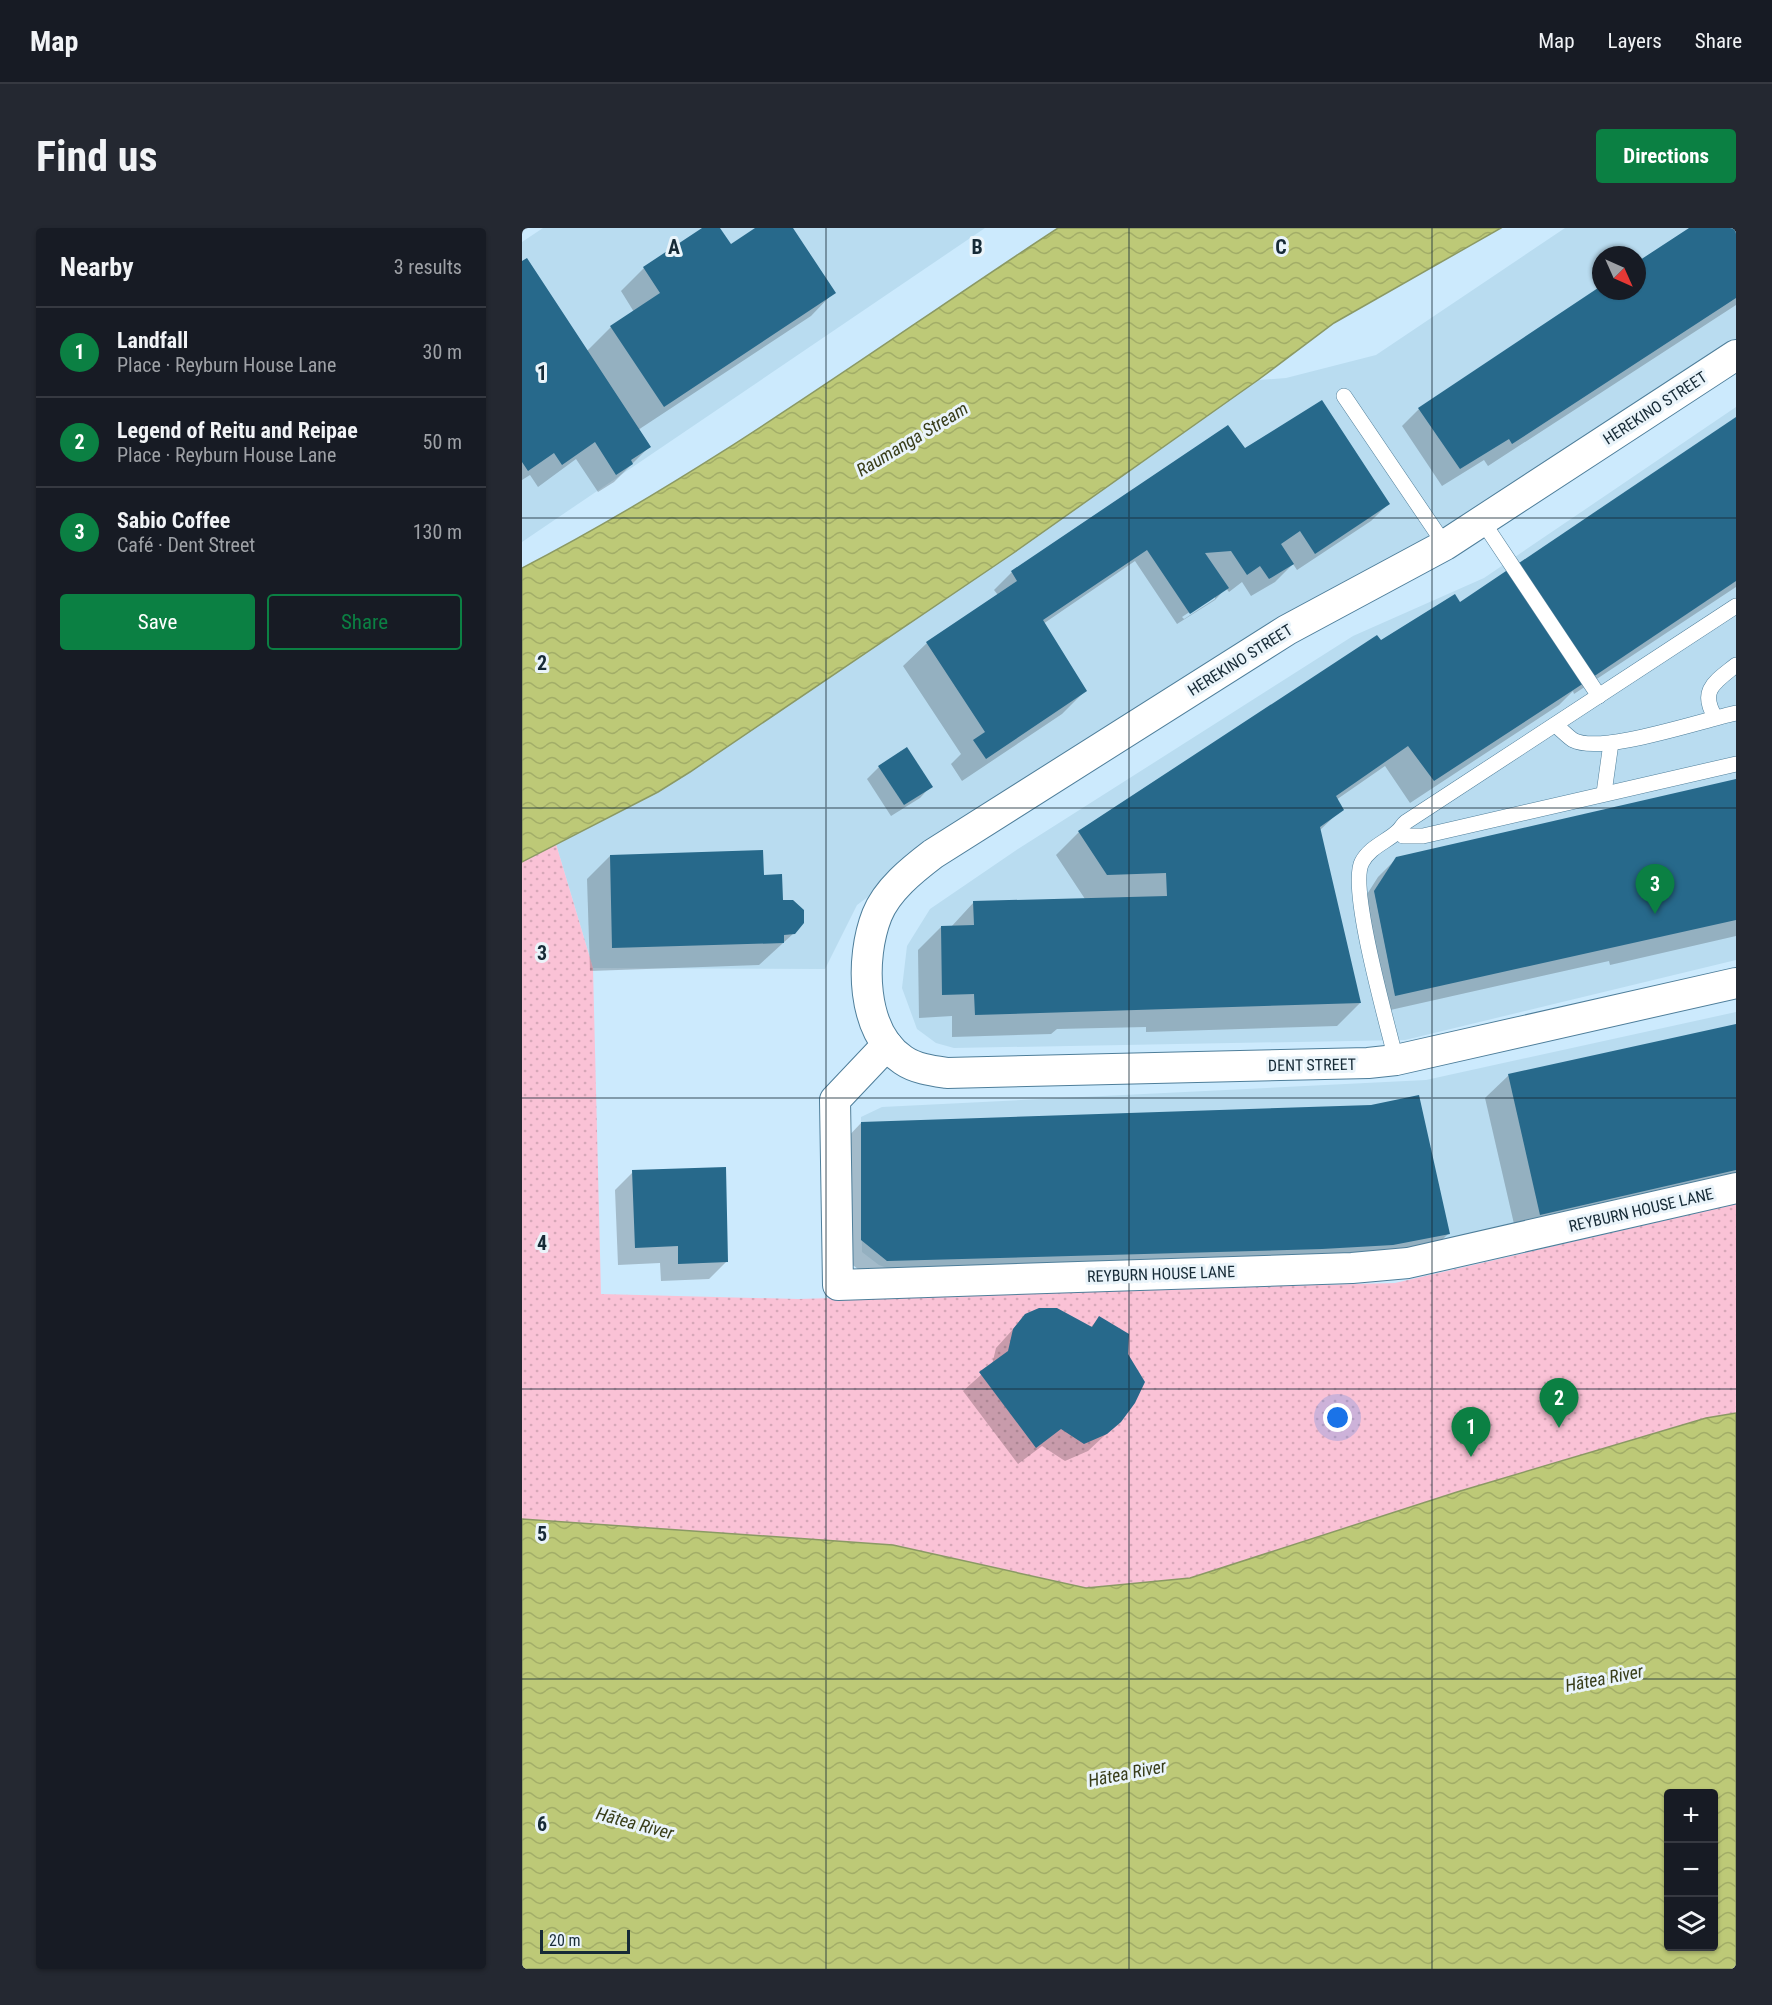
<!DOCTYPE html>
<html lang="en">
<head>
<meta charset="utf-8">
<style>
  :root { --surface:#171b24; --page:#242831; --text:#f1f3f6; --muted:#9ea1a6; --line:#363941; --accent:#0b8043 }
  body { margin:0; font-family:"Roboto Condensed",sans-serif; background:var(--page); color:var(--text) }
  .controls { position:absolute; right:18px; bottom:18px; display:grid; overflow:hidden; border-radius:6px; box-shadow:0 2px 4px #0004 }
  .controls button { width:54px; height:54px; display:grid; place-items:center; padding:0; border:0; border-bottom:2px solid var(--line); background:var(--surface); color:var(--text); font:30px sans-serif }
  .compass { position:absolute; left:1070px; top:18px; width:54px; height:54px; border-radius:50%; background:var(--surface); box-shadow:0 2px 4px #0004; rotate:135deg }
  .scale { position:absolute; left:18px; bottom:15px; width:90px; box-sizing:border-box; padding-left:6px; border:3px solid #162a36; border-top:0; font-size:16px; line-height:21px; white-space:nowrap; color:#162a36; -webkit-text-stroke:4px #eaf4fa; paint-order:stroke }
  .you { position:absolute; left:816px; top:1190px; width:21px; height:21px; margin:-15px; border:4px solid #fff; border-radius:50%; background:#1a73e8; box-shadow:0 0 0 9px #1a73e833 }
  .badge { display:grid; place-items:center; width:39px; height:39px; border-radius:50%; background:var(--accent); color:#fff; font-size:20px; font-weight:700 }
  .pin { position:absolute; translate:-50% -50px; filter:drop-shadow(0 2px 3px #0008) }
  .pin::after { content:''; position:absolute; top:32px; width:21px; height:18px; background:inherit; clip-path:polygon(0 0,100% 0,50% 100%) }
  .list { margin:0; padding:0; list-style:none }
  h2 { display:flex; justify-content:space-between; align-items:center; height:78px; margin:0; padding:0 24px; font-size:26px }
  h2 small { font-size:20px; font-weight:400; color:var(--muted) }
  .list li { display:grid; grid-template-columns:39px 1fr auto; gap:18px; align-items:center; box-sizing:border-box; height:90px; padding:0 24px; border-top:2px solid var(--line) }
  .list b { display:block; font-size:22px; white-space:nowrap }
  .list p { margin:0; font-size:20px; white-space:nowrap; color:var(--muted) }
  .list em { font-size:20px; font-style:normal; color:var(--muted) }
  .actions { display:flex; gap:12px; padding:18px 24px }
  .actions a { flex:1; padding:14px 0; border:2px solid var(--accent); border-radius:6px; text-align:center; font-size:21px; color:var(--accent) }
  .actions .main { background:var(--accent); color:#fff }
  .icon { flex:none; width:33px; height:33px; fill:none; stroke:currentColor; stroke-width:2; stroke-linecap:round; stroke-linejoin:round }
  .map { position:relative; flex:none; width:1214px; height:1741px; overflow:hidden; border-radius:6px }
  header { display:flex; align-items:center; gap:36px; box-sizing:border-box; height:84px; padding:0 30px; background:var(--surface); border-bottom:2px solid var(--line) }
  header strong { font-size:28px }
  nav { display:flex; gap:33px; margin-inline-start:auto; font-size:21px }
  .intro { display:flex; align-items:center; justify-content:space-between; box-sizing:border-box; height:144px; padding:0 36px }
  h1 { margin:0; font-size:42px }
  .button { padding:15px 27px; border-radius:6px; background:var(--accent); color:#fff; font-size:21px; font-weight:700 }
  main { display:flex; gap:36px; padding:0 36px }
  aside { flex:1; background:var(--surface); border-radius:6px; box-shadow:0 2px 4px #0004 }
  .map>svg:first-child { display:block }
  .built { fill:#b9dcf0; fill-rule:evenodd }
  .park { fill:url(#park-dots) }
  .water { fill:url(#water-waves); stroke:#8b9964; stroke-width:1.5; fill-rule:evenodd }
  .shadow { fill:#0003; fill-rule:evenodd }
  .building { fill:#27698b }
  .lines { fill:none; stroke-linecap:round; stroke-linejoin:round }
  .service-casing { stroke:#4e7e9a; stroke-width:16 }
  .minor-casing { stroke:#4e7e9a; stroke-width:32 }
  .service { stroke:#fff; stroke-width:15 }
  .minor { stroke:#fff; stroke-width:30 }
  .grid { fill:none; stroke:#162a36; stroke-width:1.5; stroke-opacity:0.55 }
  .labels { text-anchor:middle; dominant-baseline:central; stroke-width:6; stroke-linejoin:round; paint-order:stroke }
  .street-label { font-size:16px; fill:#162a36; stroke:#eaf4fa }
  .water-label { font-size:18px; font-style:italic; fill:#383d19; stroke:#eaf4fa }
  .grid-label { font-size:20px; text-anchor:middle; font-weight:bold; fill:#162a36; stroke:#eaf4fa; stroke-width:6; stroke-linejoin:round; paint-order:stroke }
</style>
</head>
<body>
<header>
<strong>Map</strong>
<nav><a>Map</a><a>Layers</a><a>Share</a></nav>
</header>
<div class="intro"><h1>Find us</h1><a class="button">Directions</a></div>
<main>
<aside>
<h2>Nearby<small>3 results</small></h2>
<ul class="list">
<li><span class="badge">1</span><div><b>Landfall</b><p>Place · Reyburn House Lane</p></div><em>30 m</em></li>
<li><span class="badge">2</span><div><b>Legend of Reitu and Reipae</b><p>Place · Reyburn House Lane</p></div><em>50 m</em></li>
<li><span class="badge">3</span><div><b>Sabio Coffee</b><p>Café · Dent Street</p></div><em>130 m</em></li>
</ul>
<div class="actions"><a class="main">Save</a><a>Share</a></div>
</aside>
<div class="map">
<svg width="1214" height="1741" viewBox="0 0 1214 1741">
  <defs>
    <pattern id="park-dots" width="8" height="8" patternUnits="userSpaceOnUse" patternTransform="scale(1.5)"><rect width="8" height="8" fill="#fac2d6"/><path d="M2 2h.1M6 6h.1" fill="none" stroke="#d6a7b8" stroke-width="1.8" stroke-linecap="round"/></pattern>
    <pattern id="water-waves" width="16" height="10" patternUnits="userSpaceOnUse" patternTransform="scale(1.5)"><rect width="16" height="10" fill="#bdc977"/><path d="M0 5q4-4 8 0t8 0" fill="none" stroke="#a2ad68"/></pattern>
  </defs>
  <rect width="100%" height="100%" fill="#cceafd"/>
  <g class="built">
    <path d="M21,0H463L0,314V14Z"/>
    <path d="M1043,0H1214V116L428,608L335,677L303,741L71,740L34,616L136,564L168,544L490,326L736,152L764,150L854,127ZM1079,27H1115V63H1079Z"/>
    <path d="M1214,179V732L883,812L432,820L414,815L395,801L380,760L385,718L408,681L493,623L831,408L962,350Z"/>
    <path d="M1214,784V958L935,1021L377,1044L357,1037L340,1024L339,889L360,879L904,852Z"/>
  </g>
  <path class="park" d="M34,616L71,740L79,1066L276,1071L873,1055L1214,976V1185L668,1350L564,1360L371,1317L0,1291V634Z"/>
  <g class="water">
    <path d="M536,0H979L812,95L736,152L490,326L168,544L136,564L0,634V340C188,243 359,116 536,0Z"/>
    <path d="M1214,1185V1741H0V1291L371,1317L564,1360L668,1350L935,1264L1184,1190ZM1146,1566H1192V1718H1146Z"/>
  </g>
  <g class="shadow">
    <path d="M182,0H197L208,18L236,0H269L312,64L289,88L116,202L127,219L92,254L76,264L54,231L16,259L8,247L0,252V35L64,124L89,99L112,84L99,63L122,40Z"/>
    <path d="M1170,0H1214V77L966,238L962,232L920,258L880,198L897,181L1079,63H1115V36Z"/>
    <path d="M705,199L722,222L866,276L849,293L775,342L771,336L753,354L729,368L720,354L707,364L704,360L693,372L655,396L613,333L521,396L563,463L540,486L440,553L429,536L439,526L381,438L405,415L476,367L472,362L490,344ZM693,367V371L662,391L660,389Z"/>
    <path d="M1214,344V359L1052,466L1051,463L1037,477L888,575L863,538L814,572L820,581L797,603L838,775L815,798L624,804V799L535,801L529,806L430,809V788L397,790L396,722L419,699H429L452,674L563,671L534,627L557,604L858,414L938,376Z"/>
    <path d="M385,521L409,558L398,570L369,588L345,551L357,539Z"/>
    <path d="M1214,552V708L1088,737L1087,733L855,785L835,682L856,649L874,631Z"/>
    <path d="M88,628L240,648L259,674L272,705L237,737L68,743L65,651Z"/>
    <path d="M1214,797V959L995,1009L963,870L987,847Z"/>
    <path d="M849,879L926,1006L903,1029L347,1050L322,1030V913L339,895Z"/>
    <path d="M111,944L205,1033L187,1051L139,1053L138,1035L96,1037L93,962Z"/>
    <path d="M504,1087L568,1100L577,1090L598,1193L566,1223L543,1233L520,1218L496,1236L441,1163L470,1137L474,1120Z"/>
  </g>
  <g class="building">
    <path d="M180,0H198L209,16L233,0H271L314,65L142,179L88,98L138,65L121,39Z"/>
    <path d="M1167,0H1214V70L990,216L987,211L938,241L896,180L1079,58V63H1115V34Z"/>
    <path d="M5,30L129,219L109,232L111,236L94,247L73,214L40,237L32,225L6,243L0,234V33Z"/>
    <path d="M800,172L868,276L793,326L778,303L759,316L772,336L747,351L738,338L725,347L709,323L683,325L707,360L668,386L625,322L521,392L565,463L464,531L451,512L463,504L404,414L495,353L489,343L706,197L723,220Z"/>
    <path d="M1214,189V353L1071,449L997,335Z"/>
    <path d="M987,341L1062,455L912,553L886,518L814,568L822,582L798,599L839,775L453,787L452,766L420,767L419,698L452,697L451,673L645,668L644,645L585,647L556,603L855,407L859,412L933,366L938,374Z"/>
    <path d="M385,519L411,559L382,577L356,538Z"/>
    <path d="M1214,551V692L873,768L852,663L874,629Z"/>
    <path d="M241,622L242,647L260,646L261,672H271L282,682V695L273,706L262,707V715L90,720L88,627Z"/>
    <path d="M1214,796V942L1018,987L986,846Z"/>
    <path d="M897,867L928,1006L871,1017L800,1021L365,1033L339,1012V894L849,877Z"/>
    <path d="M204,939L206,1034L156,1036V1018L113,1020L110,942Z"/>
    <path d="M517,1080H535L570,1099L577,1088L607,1106L606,1126L623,1154L613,1175L599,1194L585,1206L562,1216L539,1201L514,1220L457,1144L486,1123L491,1101L503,1086Z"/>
  </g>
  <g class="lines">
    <defs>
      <g id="service">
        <path d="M822,168L923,317"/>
        <path d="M961,294L1077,468"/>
        <path d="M1193,489C1177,462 1193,454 1214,437"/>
        <path d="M1033,497C1039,501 1045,508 1051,512C1079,527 1180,492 1214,485"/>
        <path d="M1082,565L1089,515"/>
        <path d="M877,603L881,608H901L1214,536"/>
        <path d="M874,832C866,798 826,659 840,634C848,619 864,614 875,604C879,601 880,597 884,594L1214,378"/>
      </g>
      <g id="minor">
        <path d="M1214,127L923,317L765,402L411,626C390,642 365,662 355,687C338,730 339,804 381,832C394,841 411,843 425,845L846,835L874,832L1214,755"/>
        <path d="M365,817L313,872L316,1057L830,1040L886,1035L1214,960"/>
      </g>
    </defs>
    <use href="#service" class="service-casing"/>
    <use href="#minor" class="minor-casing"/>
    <use href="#service" class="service"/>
    <use href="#minor" class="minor"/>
  </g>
  <path class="grid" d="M304,0V1741M607,0V1741M910,0V1741M0,290H1214M0,580H1214M0,870H1214M0,1161H1214M0,1451H1214"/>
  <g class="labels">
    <g class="street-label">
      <text transform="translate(1133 180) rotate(-33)">HEREKINO STREET</text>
      <text transform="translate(718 432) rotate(-32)">HEREKINO STREET</text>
      <text transform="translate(790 837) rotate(-1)">DENT STREET</text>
      <text transform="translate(1119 982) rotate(-13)">REYBURN HOUSE LANE</text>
      <text transform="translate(639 1046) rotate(-2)">REYBURN HOUSE LANE</text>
    </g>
    <g class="water-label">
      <text transform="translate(390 211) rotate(-31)">Raumanga Stream</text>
      <text transform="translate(1082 1450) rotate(-11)">Hātea River</text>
      <text transform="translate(605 1545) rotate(-11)">Hātea River</text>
      <text transform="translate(113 1595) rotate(15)">Hātea River</text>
    </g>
  </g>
  <g class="grid-label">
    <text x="152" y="26">A</text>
    <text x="455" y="26">B</text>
    <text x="759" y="26">C</text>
    <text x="20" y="152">1</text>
    <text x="20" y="442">2</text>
    <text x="20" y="732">3</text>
    <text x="20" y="1022">4</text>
    <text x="20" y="1313">5</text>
    <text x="20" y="1603">6</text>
  </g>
</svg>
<div class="controls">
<button>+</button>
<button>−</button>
<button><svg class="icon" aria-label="layers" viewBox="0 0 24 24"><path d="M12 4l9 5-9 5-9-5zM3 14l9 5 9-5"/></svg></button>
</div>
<svg class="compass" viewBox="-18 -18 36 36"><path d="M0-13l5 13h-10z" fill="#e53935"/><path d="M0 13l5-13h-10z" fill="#9ea1a6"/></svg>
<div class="scale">20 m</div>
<div class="you"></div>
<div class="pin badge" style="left:949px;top:1229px">1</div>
<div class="pin badge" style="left:1037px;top:1200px">2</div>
<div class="pin badge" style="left:1133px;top:686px">3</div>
</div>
</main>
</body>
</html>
